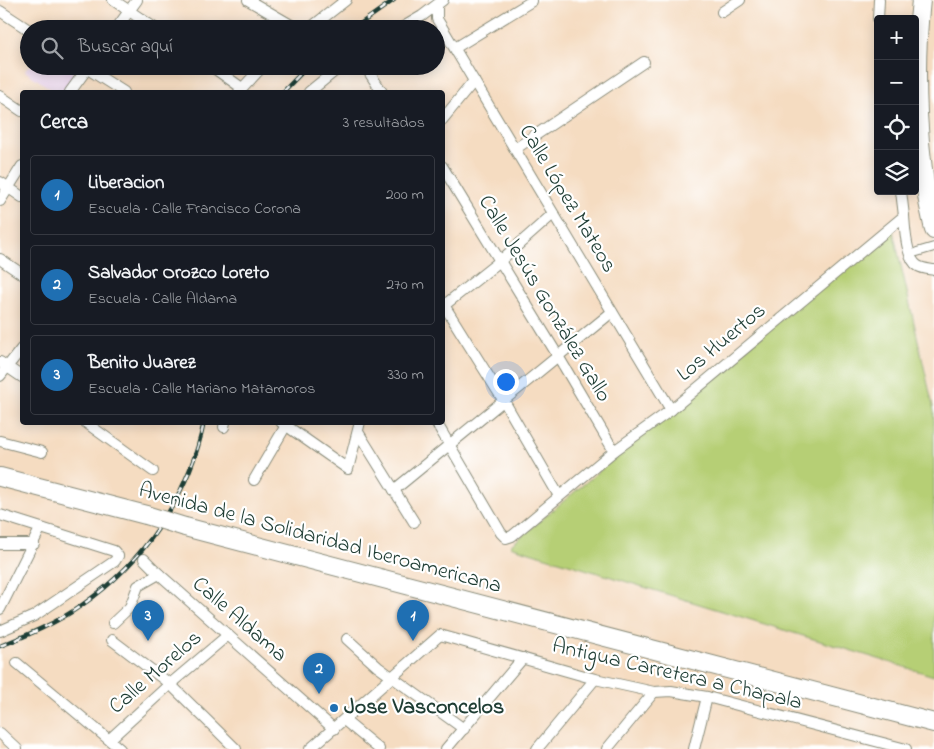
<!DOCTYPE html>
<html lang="es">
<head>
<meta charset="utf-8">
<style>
  :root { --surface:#171b24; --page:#242831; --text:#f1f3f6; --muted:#9ea1a6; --line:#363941; --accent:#1f6fb2 }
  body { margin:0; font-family:"Indie Flower",sans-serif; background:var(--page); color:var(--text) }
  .controls { position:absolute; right:15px; top:15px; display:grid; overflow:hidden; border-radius:5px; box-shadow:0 2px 12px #0003 }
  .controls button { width:45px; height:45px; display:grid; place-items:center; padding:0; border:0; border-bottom:1px solid var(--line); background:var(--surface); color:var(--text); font:25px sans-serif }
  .you { position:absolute; left:505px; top:381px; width:18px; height:18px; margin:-12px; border:4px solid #fff; border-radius:50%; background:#1a73e8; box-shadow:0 0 0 8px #1a73e833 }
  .badge { display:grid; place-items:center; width:32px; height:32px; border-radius:50%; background:var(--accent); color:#fff; font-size:16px; font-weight:700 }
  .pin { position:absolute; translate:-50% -41px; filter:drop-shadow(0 1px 2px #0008) }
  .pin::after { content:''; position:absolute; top:26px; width:18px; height:15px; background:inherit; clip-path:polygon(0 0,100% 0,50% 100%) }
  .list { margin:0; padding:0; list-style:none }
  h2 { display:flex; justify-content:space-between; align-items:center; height:65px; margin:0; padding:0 20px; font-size:21px }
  h2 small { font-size:16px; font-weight:400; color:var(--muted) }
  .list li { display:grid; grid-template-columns:32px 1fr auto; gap:15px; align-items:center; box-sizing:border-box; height:80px; margin:0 10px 10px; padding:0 10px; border:1px solid var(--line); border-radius:5px }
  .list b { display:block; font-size:19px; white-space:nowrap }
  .list p { margin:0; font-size:16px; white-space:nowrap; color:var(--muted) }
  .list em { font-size:16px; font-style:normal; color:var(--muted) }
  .icon { flex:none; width:28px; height:28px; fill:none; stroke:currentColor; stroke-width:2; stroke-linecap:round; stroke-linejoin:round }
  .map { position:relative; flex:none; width:934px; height:749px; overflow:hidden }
  .search { position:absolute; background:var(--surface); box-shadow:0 2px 12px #0003; left:20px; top:20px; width:425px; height:55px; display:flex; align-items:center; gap:12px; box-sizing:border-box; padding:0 18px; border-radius:28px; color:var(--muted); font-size:19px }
  .panel { position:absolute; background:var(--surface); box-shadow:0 2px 12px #0003; left:20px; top:90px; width:425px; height:335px; border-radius:5px }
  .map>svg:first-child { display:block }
  .built { fill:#ead1ec }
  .green { fill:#b6cf74; stroke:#6a8654 }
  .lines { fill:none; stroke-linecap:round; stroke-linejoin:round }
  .pedestrian-casing { stroke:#8a8c7a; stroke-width:10 }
  .minor-casing { stroke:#8a8c7a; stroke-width:12 }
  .trunk-casing { stroke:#8a8c7a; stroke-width:20 }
  .pedestrian { stroke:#fff; stroke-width:8 }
  .minor { stroke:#fff; stroke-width:10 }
  .trunk { stroke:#fff; stroke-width:18 }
  .rail-casing { stroke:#1f3d34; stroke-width:4.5 }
  .rail { stroke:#fff; stroke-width:2.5; stroke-dasharray:8; stroke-linecap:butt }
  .trunk-bridge-casing { stroke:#8a8c7a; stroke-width:20; stroke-linecap:butt }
  .trunk-bridge { stroke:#fff; stroke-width:18 }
  .poi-dot { fill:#1f6fb2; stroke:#fff; stroke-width:2 }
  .labels { text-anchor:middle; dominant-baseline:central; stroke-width:4.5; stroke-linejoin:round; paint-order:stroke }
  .street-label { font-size:22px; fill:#1f3d34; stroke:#fff }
  .poi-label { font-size:22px; font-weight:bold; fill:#1f3d34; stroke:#fff; text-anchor:start }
</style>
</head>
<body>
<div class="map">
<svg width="934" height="749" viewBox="0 0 934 749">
  <rect width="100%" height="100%" fill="#fff"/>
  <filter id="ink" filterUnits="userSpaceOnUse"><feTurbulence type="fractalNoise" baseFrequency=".02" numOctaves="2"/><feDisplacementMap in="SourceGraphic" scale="10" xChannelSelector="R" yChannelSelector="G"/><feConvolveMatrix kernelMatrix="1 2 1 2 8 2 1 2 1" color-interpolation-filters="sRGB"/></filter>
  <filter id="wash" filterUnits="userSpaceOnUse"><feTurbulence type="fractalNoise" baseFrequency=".0096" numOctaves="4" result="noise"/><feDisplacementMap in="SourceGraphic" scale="20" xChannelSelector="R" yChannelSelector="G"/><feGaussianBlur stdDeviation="1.12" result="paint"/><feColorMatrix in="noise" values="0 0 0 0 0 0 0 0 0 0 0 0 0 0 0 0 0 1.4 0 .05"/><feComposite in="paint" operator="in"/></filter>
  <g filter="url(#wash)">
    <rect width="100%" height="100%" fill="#f5dcc1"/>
    <path class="built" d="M29,66H65L77,75L64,92H55L25,71Z"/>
    <path class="green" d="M892,226L934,411V676L510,546Z"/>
  </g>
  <g filter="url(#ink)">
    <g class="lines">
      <defs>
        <path id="pedestrian" d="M917,252L934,247"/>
        <g id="minor">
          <path d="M113,0L156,29"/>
          <path d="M248,0L298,29"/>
          <path d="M437,6V19L474,81L671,410"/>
          <path d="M0,11L29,30"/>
          <path d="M722,12L740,0"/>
          <path d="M878,19L879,0"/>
          <path d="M116,29L137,0"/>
          <path d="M309,29L346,0"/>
          <path d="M400,29L422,16L443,0"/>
          <path d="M455,48L532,1"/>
          <path d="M83,66L124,92"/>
          <path d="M211,66L242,88"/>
          <path d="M365,66L382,92"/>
          <path d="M70,92L89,66"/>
          <path d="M239,92L263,66"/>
          <path d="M309,92L341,66"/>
          <path d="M0,96L22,111"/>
          <path d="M442,120L474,81"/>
          <path d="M515,149L644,62"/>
          <path d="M442,166L558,356L614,451"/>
          <path d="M0,182L22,197"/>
          <path d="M901,191L904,216"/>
          <path d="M0,201L22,166"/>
          <path d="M0,259L22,274"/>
          <path d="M442,302L504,401L559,496"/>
          <path d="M442,307L500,261L553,214"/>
          <path d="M0,362L22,377"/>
          <path d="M0,376L22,348"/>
          <path d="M85,422L153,471"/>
          <path d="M281,422L348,469L360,422"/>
          <path d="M436,422L501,533L506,538L512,536L614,451L671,410L904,216C905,229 906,259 918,266C923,269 929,269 934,270"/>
          <path d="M224,427L225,422"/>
          <path d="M358,432L414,522"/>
          <path d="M0,441L42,452"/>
          <path d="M254,480L288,422"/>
          <path d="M394,490L612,312"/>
          <path d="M0,515L114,551L118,556L115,561L34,616L0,631"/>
          <path d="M0,544H34"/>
          <path d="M144,559L159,574L334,729"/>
          <path d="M0,609L40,529"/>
          <path d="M113,623L130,607L138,586L159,574"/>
          <path d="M347,639L378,667L464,729"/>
          <path d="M112,640L170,684L236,749"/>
          <path d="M17,663L120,749"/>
          <path d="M344,720L379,749"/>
          <path d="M0,733L17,749"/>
          <path d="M110,739L170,684L228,635"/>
          <path d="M310,749L440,635L595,679L654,692L671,691L707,697L906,749"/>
          <path d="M446,749L523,658"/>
          <path d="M537,749L595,679"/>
          <path d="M607,749L654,692"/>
          <path d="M694,749L707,697"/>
        </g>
        <g id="trunk">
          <path d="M921,0C913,73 917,159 934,230"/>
          <path d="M0,477L146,515"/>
          <path d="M185,527L934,723"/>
        </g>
      </defs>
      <use href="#pedestrian" class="pedestrian-casing"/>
      <use href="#minor" class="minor-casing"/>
      <use href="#trunk" class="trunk-casing"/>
      <use href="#pedestrian" class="pedestrian"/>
      <use href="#minor" class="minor"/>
      <use href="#trunk" class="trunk"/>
      <defs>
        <g id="rail">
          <path d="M353,29L394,0"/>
          <path d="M283,92L308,66"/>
          <path d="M0,646C28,635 57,623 82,605C143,563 189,496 204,422"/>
        </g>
      </defs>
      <use href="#rail" class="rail-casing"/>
      <use href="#rail" class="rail"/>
      <defs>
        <path id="trunk-bridge" d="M146,515L185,527"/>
      </defs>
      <use href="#trunk-bridge" class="trunk-bridge-casing"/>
      <use href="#trunk-bridge" class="trunk-bridge"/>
    </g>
  </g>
  <circle class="poi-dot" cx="334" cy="708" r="5"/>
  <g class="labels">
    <g class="street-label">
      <text transform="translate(567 199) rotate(59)">Calle López Mateos</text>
      <text transform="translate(544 299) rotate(59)">Calle Jesús González Gallo</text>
      <text transform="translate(722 343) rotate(-40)">Los Huertos</text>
      <text transform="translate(320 539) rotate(15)">Avenida de la Solidaridad Iberoamericana</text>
      <text transform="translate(239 620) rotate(41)">Calle Aldama</text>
      <text transform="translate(156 673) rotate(-41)">Calle Morelos</text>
      <text transform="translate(677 675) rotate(13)">Antigua Carretera a Chapala</text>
    </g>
    <g class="poi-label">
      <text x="344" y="708">Jose Vasconcelos</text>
    </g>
  </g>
</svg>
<div class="controls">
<button>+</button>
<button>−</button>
<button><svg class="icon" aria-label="locate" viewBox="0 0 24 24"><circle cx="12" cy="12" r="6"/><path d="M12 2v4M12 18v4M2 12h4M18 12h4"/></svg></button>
<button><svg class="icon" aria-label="layers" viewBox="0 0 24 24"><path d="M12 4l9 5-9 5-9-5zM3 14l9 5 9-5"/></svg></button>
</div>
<div class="you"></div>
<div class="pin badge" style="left:413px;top:641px">1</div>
<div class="pin badge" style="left:319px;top:694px">2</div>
<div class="pin badge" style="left:148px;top:641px">3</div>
<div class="search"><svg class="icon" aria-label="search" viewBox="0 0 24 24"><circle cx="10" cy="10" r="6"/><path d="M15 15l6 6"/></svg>Buscar aquí</div>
<section class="panel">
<h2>Cerca<small>3 resultados</small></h2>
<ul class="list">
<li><span class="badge">1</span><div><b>Liberacion</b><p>Escuela · Calle Francisco Corona</p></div><em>200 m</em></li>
<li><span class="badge">2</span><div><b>Salvador Orozco Loreto</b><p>Escuela · Calle Aldama</p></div><em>270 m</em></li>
<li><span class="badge">3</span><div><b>Benito Juarez</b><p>Escuela · Calle Mariano Matamoros</p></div><em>330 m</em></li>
</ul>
</section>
</div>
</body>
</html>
